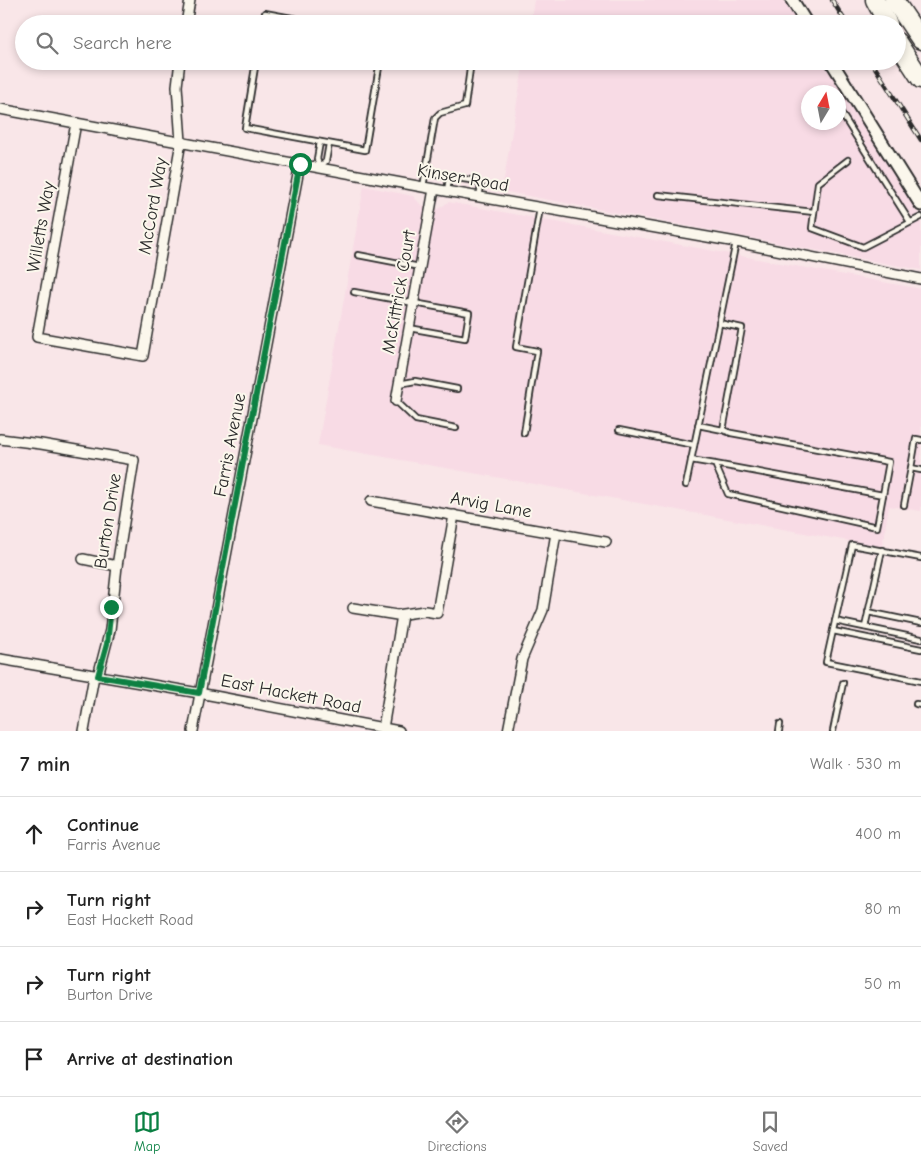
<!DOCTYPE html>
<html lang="en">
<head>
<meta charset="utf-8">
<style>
  :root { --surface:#fff; --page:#f2f2f2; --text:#222; --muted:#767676; --line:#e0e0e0; --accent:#0b8043 }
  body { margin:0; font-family:"Comic Neue",sans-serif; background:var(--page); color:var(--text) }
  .compass { position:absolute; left:801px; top:85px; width:45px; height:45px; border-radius:50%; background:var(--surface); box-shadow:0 2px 8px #0003; rotate:10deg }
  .stop { position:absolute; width:15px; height:15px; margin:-11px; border:4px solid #0b8043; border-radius:50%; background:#fff }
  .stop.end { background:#0b8043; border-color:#fff; box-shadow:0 1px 5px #0008 }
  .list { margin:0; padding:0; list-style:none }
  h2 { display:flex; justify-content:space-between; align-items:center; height:65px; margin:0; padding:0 20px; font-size:21px }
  h2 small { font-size:16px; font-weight:400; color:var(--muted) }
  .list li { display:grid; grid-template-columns:32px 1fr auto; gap:15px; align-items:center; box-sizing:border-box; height:75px; padding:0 20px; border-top:1px solid var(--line) }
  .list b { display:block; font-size:19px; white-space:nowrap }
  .list p { margin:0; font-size:16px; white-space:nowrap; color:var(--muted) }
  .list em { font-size:16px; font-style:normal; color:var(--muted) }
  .icon { flex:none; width:28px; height:28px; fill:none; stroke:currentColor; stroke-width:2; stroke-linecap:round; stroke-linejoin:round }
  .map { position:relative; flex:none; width:921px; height:731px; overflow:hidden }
  .search { position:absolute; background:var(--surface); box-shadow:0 2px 8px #0003; left:15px; right:15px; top:15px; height:55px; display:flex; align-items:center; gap:12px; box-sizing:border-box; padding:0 18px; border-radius:28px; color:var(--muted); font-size:19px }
  .sheet { height:365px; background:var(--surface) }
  nav { display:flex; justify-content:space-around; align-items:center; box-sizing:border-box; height:70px; border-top:1px solid var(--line); background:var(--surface); font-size:14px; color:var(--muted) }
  nav a { display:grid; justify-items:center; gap:2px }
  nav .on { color:var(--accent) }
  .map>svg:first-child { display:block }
  .built { fill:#f8dbe5; fill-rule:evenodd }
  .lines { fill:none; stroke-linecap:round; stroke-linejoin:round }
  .service-casing { stroke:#2b2b2b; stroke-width:8 }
  .minor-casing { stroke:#2b2b2b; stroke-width:12 }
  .tertiary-casing { stroke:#2b2b2b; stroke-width:15 }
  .motorway-casing { stroke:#2b2b2b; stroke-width:21 }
  .service { stroke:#fbf7ec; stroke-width:4.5 }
  .minor { stroke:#fbf7ec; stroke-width:9 }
  .tertiary { stroke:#fbf7ec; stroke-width:11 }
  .motorway { stroke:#fbf7ec; stroke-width:18 }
  .rail-casing { stroke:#2b2b2b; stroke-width:4.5 }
  .rail { stroke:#fbf7ec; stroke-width:2.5; stroke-dasharray:8; stroke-linecap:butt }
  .route { stroke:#0b8043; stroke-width:6 }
  .labels { text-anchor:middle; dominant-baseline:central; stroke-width:4; stroke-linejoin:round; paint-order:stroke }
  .street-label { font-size:18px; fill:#2b2b2b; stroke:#fbf7ec }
</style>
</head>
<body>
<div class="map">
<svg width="921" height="731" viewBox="0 0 921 731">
  <rect width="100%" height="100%" fill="#f9e6e8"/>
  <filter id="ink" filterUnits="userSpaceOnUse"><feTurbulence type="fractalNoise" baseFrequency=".02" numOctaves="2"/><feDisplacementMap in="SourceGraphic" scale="10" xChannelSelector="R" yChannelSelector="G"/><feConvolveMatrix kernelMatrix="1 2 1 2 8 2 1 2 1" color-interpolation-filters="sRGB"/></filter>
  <g filter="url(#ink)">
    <g class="built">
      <path d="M534,0H783L798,24H530Z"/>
      <path d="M524,61H822L921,218V270L502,191ZM808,92H838V122H808Z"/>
      <path d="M364,186L413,196L421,205L439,209L448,202L921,289V511L889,506L882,547L318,445Z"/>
    </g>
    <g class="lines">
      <defs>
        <g id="service">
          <path d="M263,24L265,13L324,24"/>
          <path d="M477,24V21"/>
          <path d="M256,61L245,128L365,150L380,61"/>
          <path d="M838,108L910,222"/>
          <path d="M848,160L818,183L812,228L863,247L921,217"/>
          <path d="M320,167L326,161L329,144"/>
          <path d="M320,168L317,159L320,142"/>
          <path d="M425,173L449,177"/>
          <path d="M423,187L435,118L440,113L465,106L471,61"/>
          <path d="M447,192L449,177L477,181L481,186L479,197"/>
          <path d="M658,195L814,212"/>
          <path d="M358,255L420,267"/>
          <path d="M354,292L469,313L465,338L409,328"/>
          <path d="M399,384L415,381L457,389"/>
          <path d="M396,401L416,420L456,428"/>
          <path d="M698,425L723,430L742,328L719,323"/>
          <path d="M619,430L694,445"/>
          <path d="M723,430L731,433L889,462L883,495"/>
          <path d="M524,433L537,351L516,347L540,208"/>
          <path d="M921,440L916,439L911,468L921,470"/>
          <path d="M691,460L715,464L883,495L877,527L728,494L715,464"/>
          <path d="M686,485L736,242"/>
          <path d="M904,505L911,468"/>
          <path d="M921,558L852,545L826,662L921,681"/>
          <path d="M868,612L921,623"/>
          <path d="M835,621L921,639"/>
          <path d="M865,627L882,550"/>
          <path d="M833,631L921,649"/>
          <path d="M916,704L921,705"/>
          <path d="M779,731L780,724"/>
          <path d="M833,731L843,683"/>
        </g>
        <g id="minor">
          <path d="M186,24L190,0"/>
          <path d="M0,109L423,187L736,242L921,279"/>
          <path d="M76,123L37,337L143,356L181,142L177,86L180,61"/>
          <path d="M396,401L434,189"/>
          <path d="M0,439L41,444L134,460L117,566L110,630L98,676"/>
          <path d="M371,501L606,542"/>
          <path d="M83,559L117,566"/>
          <path d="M353,608L397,615L425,611L437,613L454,515"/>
          <path d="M0,659L199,693L399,731"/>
          <path d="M383,728L402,615"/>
          <path d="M84,731L94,676"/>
          <path d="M193,731L300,164"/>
          <path d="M508,731L522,659L543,610L556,533"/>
        </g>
        <g id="tertiary">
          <path d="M792,0L807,24"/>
          <path d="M831,61L921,205"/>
        </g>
        <g id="motorway">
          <path d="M875,0L888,24"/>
          <path d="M894,0L921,40"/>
          <path d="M897,42L921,79"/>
        </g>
      </defs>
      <use href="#service" class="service-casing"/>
      <use href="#minor" class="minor-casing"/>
      <use href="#tertiary" class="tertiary-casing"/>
      <use href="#motorway" class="motorway-casing"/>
      <use href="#service" class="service"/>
      <use href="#minor" class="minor"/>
      <use href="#tertiary" class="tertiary"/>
      <use href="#motorway" class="motorway"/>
      <defs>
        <g id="rail">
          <path d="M832,0L847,24"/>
          <path d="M871,61L921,140"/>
        </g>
      </defs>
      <use href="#rail" class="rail-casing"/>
      <use href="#rail" class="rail"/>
    </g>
  </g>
  <g class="lines" filter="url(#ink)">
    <path class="route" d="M111,607L107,644L98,676L199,693L300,164"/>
  </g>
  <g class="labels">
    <g class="street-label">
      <text transform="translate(463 178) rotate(10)">Kinser Road</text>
      <text transform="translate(153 206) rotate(-80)">McCord Way</text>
      <text transform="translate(41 227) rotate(-80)">Willetts Way</text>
      <text transform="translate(399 292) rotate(-80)">McKittrick Court</text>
      <text transform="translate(230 445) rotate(-79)">Farris Avenue</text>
      <text transform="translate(491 505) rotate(10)">Arvig Lane</text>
      <text transform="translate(108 521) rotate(-81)">Burton Drive</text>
      <text transform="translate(291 694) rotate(11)">East Hackett Road</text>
    </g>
  </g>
</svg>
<svg class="compass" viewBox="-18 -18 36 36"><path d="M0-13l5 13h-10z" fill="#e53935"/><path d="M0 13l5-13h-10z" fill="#767676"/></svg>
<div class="stop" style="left:300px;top:164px"></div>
<div class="stop end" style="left:111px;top:607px"></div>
<div class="search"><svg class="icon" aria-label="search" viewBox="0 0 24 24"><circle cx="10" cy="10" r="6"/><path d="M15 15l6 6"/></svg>Search here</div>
</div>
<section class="sheet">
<h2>7 min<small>Walk · 530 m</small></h2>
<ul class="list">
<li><svg class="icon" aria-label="ahead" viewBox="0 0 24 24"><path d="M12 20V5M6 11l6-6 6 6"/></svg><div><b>Continue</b><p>Farris Avenue</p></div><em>400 m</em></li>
<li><svg class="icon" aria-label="right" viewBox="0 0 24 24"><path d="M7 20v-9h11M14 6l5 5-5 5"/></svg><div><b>Turn right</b><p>East Hackett Road</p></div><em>80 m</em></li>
<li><svg class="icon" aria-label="right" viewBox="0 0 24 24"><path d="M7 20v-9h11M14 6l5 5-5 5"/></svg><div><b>Turn right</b><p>Burton Drive</p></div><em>50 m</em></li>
<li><svg class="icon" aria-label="arrive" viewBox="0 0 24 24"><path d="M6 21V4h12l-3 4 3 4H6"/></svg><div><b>Arrive at destination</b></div></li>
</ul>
</section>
<nav>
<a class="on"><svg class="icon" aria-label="map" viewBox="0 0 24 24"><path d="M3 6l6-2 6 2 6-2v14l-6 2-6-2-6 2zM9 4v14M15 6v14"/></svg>Map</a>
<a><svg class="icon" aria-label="directions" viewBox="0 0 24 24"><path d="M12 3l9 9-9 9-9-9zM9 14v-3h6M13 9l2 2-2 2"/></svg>Directions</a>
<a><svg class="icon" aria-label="saved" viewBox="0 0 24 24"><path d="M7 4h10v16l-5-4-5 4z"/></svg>Saved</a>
</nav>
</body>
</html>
